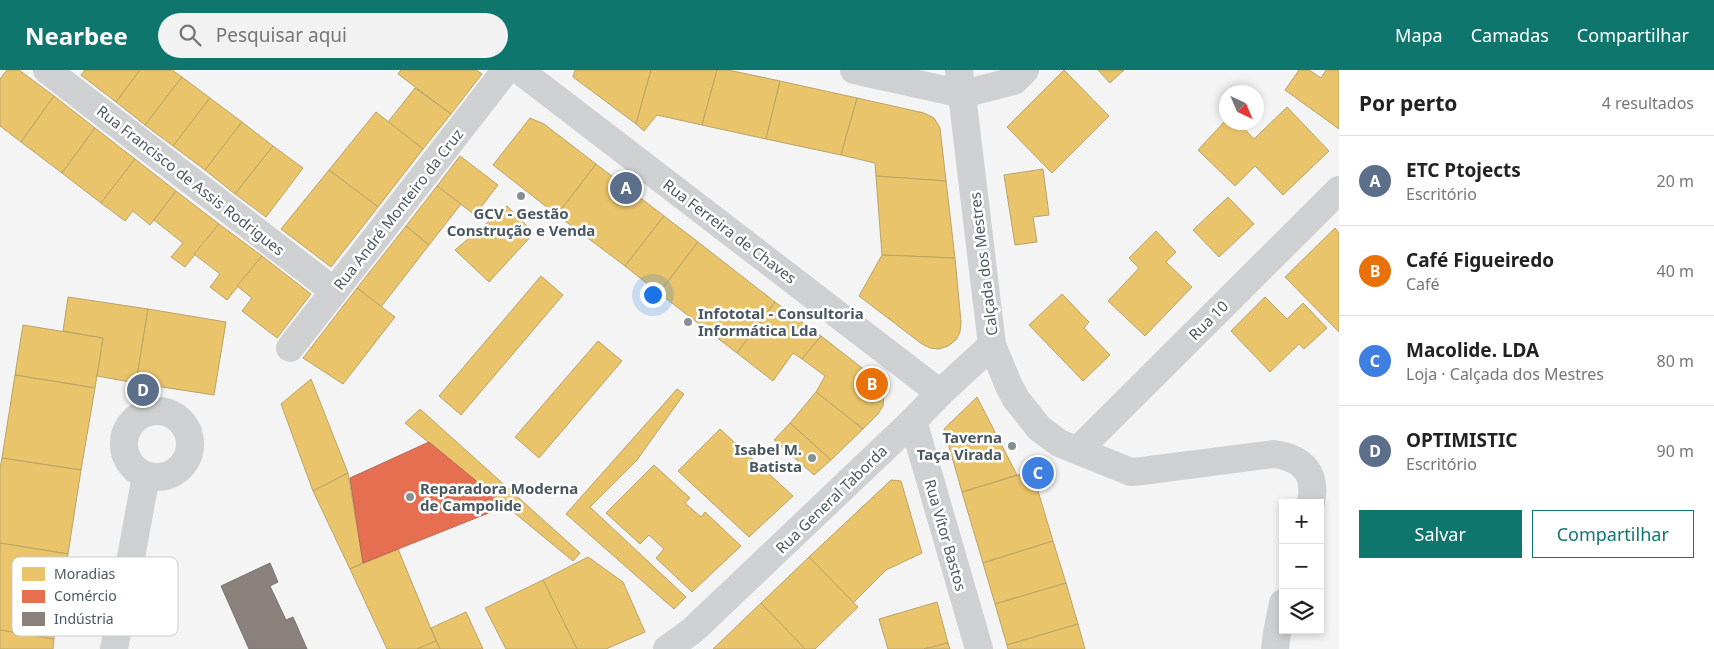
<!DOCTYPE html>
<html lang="pt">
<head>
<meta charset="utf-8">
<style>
  :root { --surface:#fff; --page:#f2f2f2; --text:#222; --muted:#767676; --line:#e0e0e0; --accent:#0f766e }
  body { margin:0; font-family:"Noto Sans",sans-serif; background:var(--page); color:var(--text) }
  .controls { position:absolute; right:15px; bottom:15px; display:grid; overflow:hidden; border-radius:0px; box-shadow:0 2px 8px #0003 }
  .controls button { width:45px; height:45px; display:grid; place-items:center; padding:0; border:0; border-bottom:1px solid var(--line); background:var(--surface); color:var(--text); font:25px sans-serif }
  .compass { position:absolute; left:1219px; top:15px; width:45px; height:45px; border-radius:50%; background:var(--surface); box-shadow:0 2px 8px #0003; rotate:136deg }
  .you { position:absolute; left:652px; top:224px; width:18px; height:18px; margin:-12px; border:4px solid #fff; border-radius:50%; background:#1a73e8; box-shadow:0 0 0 8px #1a73e833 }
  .badge { display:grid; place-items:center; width:32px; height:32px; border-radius:50%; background:var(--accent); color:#fff; font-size:16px; font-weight:700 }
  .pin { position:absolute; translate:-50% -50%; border:2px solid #fff; box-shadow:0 1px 5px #0006 }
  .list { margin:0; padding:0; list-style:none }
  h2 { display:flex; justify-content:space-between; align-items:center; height:65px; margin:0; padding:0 20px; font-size:21px }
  h2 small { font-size:16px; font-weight:400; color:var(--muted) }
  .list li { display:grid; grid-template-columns:32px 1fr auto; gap:15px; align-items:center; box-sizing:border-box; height:90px; padding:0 20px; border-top:1px solid var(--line) }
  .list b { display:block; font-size:19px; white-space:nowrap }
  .list p { margin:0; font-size:16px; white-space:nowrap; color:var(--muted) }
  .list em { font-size:16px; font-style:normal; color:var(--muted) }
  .actions { display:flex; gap:10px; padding:15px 20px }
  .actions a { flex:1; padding:11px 0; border:1px solid var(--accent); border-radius:0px; text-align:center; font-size:18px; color:var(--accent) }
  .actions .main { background:var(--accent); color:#fff }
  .icon { flex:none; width:28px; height:28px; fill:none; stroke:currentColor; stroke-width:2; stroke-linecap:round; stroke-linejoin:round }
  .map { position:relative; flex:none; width:1339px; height:579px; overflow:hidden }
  header { display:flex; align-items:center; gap:30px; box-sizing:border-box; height:70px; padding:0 25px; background:var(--accent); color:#fff }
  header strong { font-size:24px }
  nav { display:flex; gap:28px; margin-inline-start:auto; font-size:18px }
  .search { width:350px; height:45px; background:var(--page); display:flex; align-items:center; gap:12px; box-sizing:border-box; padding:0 18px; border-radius:28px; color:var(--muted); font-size:19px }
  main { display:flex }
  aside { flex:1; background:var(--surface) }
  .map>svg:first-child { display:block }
  .homes { fill:#e9c46a; stroke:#b9a467 }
  .shops { fill:#e76f51; stroke:#b86856 }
  .industry { fill:#8a817c; stroke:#777574 }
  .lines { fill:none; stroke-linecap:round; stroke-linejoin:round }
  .minor { stroke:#ced0d2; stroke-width:28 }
  .poi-dot { fill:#868f94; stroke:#fff; stroke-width:2 }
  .labels { text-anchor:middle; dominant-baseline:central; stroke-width:5; stroke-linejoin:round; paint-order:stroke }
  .street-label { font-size:15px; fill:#4a5961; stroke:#fff }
  .poi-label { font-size:15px; font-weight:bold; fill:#4a5961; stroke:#fff; text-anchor:start }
  .key { fill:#fff; stroke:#c9cdd0; stroke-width:1 }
  .key-label { font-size:14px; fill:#4a5961 }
</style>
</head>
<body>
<header>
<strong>Nearbee</strong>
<div class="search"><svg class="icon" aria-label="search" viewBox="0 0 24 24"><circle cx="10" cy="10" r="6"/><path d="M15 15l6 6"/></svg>Pesquisar aqui</div>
<nav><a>Mapa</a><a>Camadas</a><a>Compartilhar</a></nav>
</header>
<main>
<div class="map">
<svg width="1339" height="579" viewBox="0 0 1339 579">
  <rect width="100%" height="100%" fill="#f4f4f4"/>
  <g class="homes">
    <path d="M7,0H19L54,26L21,72L0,56V9Z"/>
    <path d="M85,0H140L116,32L81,5Z"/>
    <path d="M140,0H172L182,7L145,55L116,32Z"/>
    <path d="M401,0H476L482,4L451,44L398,4Z"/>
    <path d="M575,0H651L636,54L573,7Z"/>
    <path d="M651,0H717L702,55L657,45L644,61L636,54Z"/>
    <path d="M717,0H728L780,11L766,69L702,55Z"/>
    <path d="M1064,0L1109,46L1052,103L1007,57Z"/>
    <path d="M1098,0H1124L1110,13Z"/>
    <path d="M1299,0H1309L1321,8L1326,0H1339V59L1285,20Z"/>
    <path d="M182,7L210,28L173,76L145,55Z"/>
    <path d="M780,11L857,28L841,85L766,69Z"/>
    <path d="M415,18L451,44L423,79L388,52Z"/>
    <path d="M54,26L95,58L62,103L21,72Z"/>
    <path d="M210,28L242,52L205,100L173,76Z"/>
    <path d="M857,28L924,43L934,48L940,58L946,111L876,106L875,93L841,85Z"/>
    <path d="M1287,37L1329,81L1283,125L1255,96L1235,116L1198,80L1226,50V52H1238L1254,69Z"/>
    <path d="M376,42L423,79L378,137L329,100Z"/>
    <path d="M530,48L544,54L596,94L557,145L493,95Z"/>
    <path d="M242,52L273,76L235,124L205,100Z"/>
    <path d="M95,58L135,89L101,133L62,103Z"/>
    <path d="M273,76L303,98L266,147L235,124Z"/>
    <path d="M460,86L498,115L475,145L437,116Z"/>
    <path d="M135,89L176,121L150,155L133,141L125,151L101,133Z"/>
    <path d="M596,94L664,146L625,196L557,145Z"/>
    <path d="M1043,99L1049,145L1033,147L1037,172L1015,175L1004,105Z"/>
    <path d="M329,100L378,137L331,197L281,159Z"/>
    <path d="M876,106L946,111L955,188L882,185Z"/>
    <path d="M437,116L461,134L429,175L406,156Z"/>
    <path d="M176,121L219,154L185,197L171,187L183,173L154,150Z"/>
    <path d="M1228,127L1254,154L1219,187L1193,160Z"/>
    <path d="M507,136L534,163L489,212L455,180Z"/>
    <path d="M664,146L698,172L659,223L625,196Z"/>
    <path d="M219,154L262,186L227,230L210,217L220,204L194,184Z"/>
    <path d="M406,156L429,175L381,237L357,218Z"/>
    <path d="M1335,158L1339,163V262L1285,207Z"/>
    <path d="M1156,161L1176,182L1166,192L1192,217L1145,266L1108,231L1139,198L1129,188Z"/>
    <path d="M698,172L775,232L737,283L659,223Z"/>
    <path d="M882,185L955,188L961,252L960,262L956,270L948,276L939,279L930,278L922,274L859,226Z"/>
    <path d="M262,186L311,224L277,268L242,241L252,228L237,216Z"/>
    <path d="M541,206L563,225L461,345L439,326Z"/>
    <path d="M357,218L395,247L343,314L303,288Z"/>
    <path d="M1062,224L1089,252L1084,258L1110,285L1083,311L1029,255Z"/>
    <path d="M68,227L148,239L136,313L97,306L103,268L63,261Z"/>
    <path d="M1265,227L1287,249L1303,233L1327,258L1304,279L1299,274L1270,302L1231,261Z"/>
    <path d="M775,232L821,266L802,289L793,283L773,311L737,283Z"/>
    <path d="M148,239L226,252L214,325L136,313Z"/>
    <path d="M23,255L103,268L95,318L15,305Z"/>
    <path d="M821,266L875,308L881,316L884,325L883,336L878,344L863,359L816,322L825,306L802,289Z"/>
    <path d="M598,271L622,291L539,388L515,367Z"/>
    <path d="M15,305L95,318L81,400L2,388Z"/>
    <path d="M311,309L348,403L313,421L281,334Z"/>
    <path d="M677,319L684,324L637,390L590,437L686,527L674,539L566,444Z"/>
    <path d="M816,322L863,359L831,390L790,353Z"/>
    <path d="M977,327L1017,405L962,422L944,359Z"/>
    <path d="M420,339L580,483L573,491L405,353Z"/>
    <path d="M790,353L831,390L814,405L774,370Z"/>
    <path d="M720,359L793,426L749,467L678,401Z"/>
    <path d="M2,388L81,400L68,484L0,473V398Z"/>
    <path d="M654,395L690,428L685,433L701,447L705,442L741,476L692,522L656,488L664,479L649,465L640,474L606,443Z"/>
    <path d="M1032,401L1053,471L983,493L962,422Z"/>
    <path d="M348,403L363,493L350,499L313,421Z"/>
    <path d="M891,410L901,411L922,483L886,500L853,533L809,487Z"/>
    <path d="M1053,471L1066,513L995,534L983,493Z"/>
    <path d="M0,473L68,484L54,569L0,560Z"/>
    <path d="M398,479L436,571L417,579H387L350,499Z"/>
    <path d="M588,487L623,512L645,562L606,579H577L543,510Z"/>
    <path d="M809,487L858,537L815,579H805L761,533Z"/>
    <path d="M543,510L577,579H506L485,538Z"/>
    <path d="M1066,513L1078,554L1007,575L995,534Z"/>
    <path d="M937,532L948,573L924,579H888L879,549Z"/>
    <path d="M761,533L805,579H713Z"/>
    <path d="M466,542L483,579H440L431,558Z"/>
    <path d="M1078,554L1085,579H1008L1007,575Z"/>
    <path d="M0,560L54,569L53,579H0Z"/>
    <path d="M436,571L440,579H417Z"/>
    <path d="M948,573L950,579H924Z"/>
  </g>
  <path class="shops" d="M429,372L504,434L496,440L363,493L350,408Z"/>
  <path class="industry" d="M270,493L278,512L270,516L286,550L293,547L307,579H249L221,516Z"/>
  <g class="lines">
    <g class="minor">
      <path d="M47,0L334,221"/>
      <path d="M519,0L940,323"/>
      <path d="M854,0L963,24L1014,11L1025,0"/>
      <path d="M959,0L992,275L1009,316L1016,329L1039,358L1059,373L1121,398L1131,402L1142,401L1274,384C1303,388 1317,403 1311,433"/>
      <path d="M290,278L506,0"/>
      <circle cx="157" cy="374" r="33"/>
      <path d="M913,351L979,579"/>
      <path d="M1078,380L1339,120"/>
      <path d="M114,579L146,406"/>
      <path d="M667,579L693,560L913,351L940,323L992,275"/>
      <path d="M1275,579L1277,563L1283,533"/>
    </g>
  </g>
  <g class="poi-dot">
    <circle cx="521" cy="126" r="5"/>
    <circle cx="688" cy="252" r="5"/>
    <circle cx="1012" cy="376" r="5"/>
    <circle cx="812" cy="388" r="5"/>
    <circle cx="410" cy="427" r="5"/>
  </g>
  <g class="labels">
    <g class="street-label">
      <text transform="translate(191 110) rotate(38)">Rua Francisco de Assis Rodrigues</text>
      <text transform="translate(398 139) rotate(-52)">Rua André Monteiro da Cruz</text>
      <text transform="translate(730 161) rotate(37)">Rua Ferreira de Chaves</text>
      <text transform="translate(983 194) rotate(-97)">Calçada dos Mestres</text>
      <text transform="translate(1208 250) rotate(-45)">Rua 10</text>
      <text transform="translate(831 429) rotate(-44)">Rua General Taborda</text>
      <text transform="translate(946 465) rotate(74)">Rua Vítor Bastos</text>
    </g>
    <g class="poi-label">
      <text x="521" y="143" text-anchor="middle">GCV - Gestão<tspan x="521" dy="17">Construção e Venda</tspan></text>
      <text x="698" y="243">Infototal - Consultoria<tspan x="698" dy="17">Informática Lda</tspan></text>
      <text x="1002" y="367" text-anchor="end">Taverna<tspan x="1002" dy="17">Taça Virada</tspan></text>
      <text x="802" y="379" text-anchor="end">Isabel M.<tspan x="802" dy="17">Batista</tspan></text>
      <text x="420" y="418">Reparadora Moderna<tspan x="420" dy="17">de Campolide</tspan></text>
    </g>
  </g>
  <rect x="12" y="487" width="166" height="79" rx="8" class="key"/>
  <rect x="22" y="497" width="23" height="14" fill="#e9c46a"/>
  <rect x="22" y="520" width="23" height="13" fill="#e76f51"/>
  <rect x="22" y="542" width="23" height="14" fill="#8a817c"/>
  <g class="key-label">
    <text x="54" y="509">Moradias</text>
    <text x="54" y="531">Comércio</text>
    <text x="54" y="554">Indústria</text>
  </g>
</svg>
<div class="controls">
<button>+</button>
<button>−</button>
<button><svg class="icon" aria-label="layers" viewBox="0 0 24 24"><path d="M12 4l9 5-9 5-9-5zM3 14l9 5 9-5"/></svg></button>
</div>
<svg class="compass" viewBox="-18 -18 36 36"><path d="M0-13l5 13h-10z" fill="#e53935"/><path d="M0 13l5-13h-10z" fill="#767676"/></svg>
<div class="you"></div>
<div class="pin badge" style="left:626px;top:118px;background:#5c6f8a">A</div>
<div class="pin badge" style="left:872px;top:314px;background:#e8710a">B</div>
<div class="pin badge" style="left:1038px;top:403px;background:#3f7fe0">C</div>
<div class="pin badge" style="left:143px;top:320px;background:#5c6f8a">D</div>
</div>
<aside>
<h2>Por perto<small>4 resultados</small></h2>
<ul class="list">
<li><span class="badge" style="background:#5c6f8a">A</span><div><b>ETC Ptojects</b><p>Escritório</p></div><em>20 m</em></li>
<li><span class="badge" style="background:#e8710a">B</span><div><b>Café Figueiredo</b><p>Café</p></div><em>40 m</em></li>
<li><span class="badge" style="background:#3f7fe0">C</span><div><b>Macolide. LDA</b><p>Loja · Calçada dos Mestres</p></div><em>80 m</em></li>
<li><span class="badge" style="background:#5c6f8a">D</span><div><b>OPTIMISTIC</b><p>Escritório</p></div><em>90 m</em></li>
</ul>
<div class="actions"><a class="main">Salvar</a><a>Compartilhar</a></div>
</aside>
</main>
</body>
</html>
